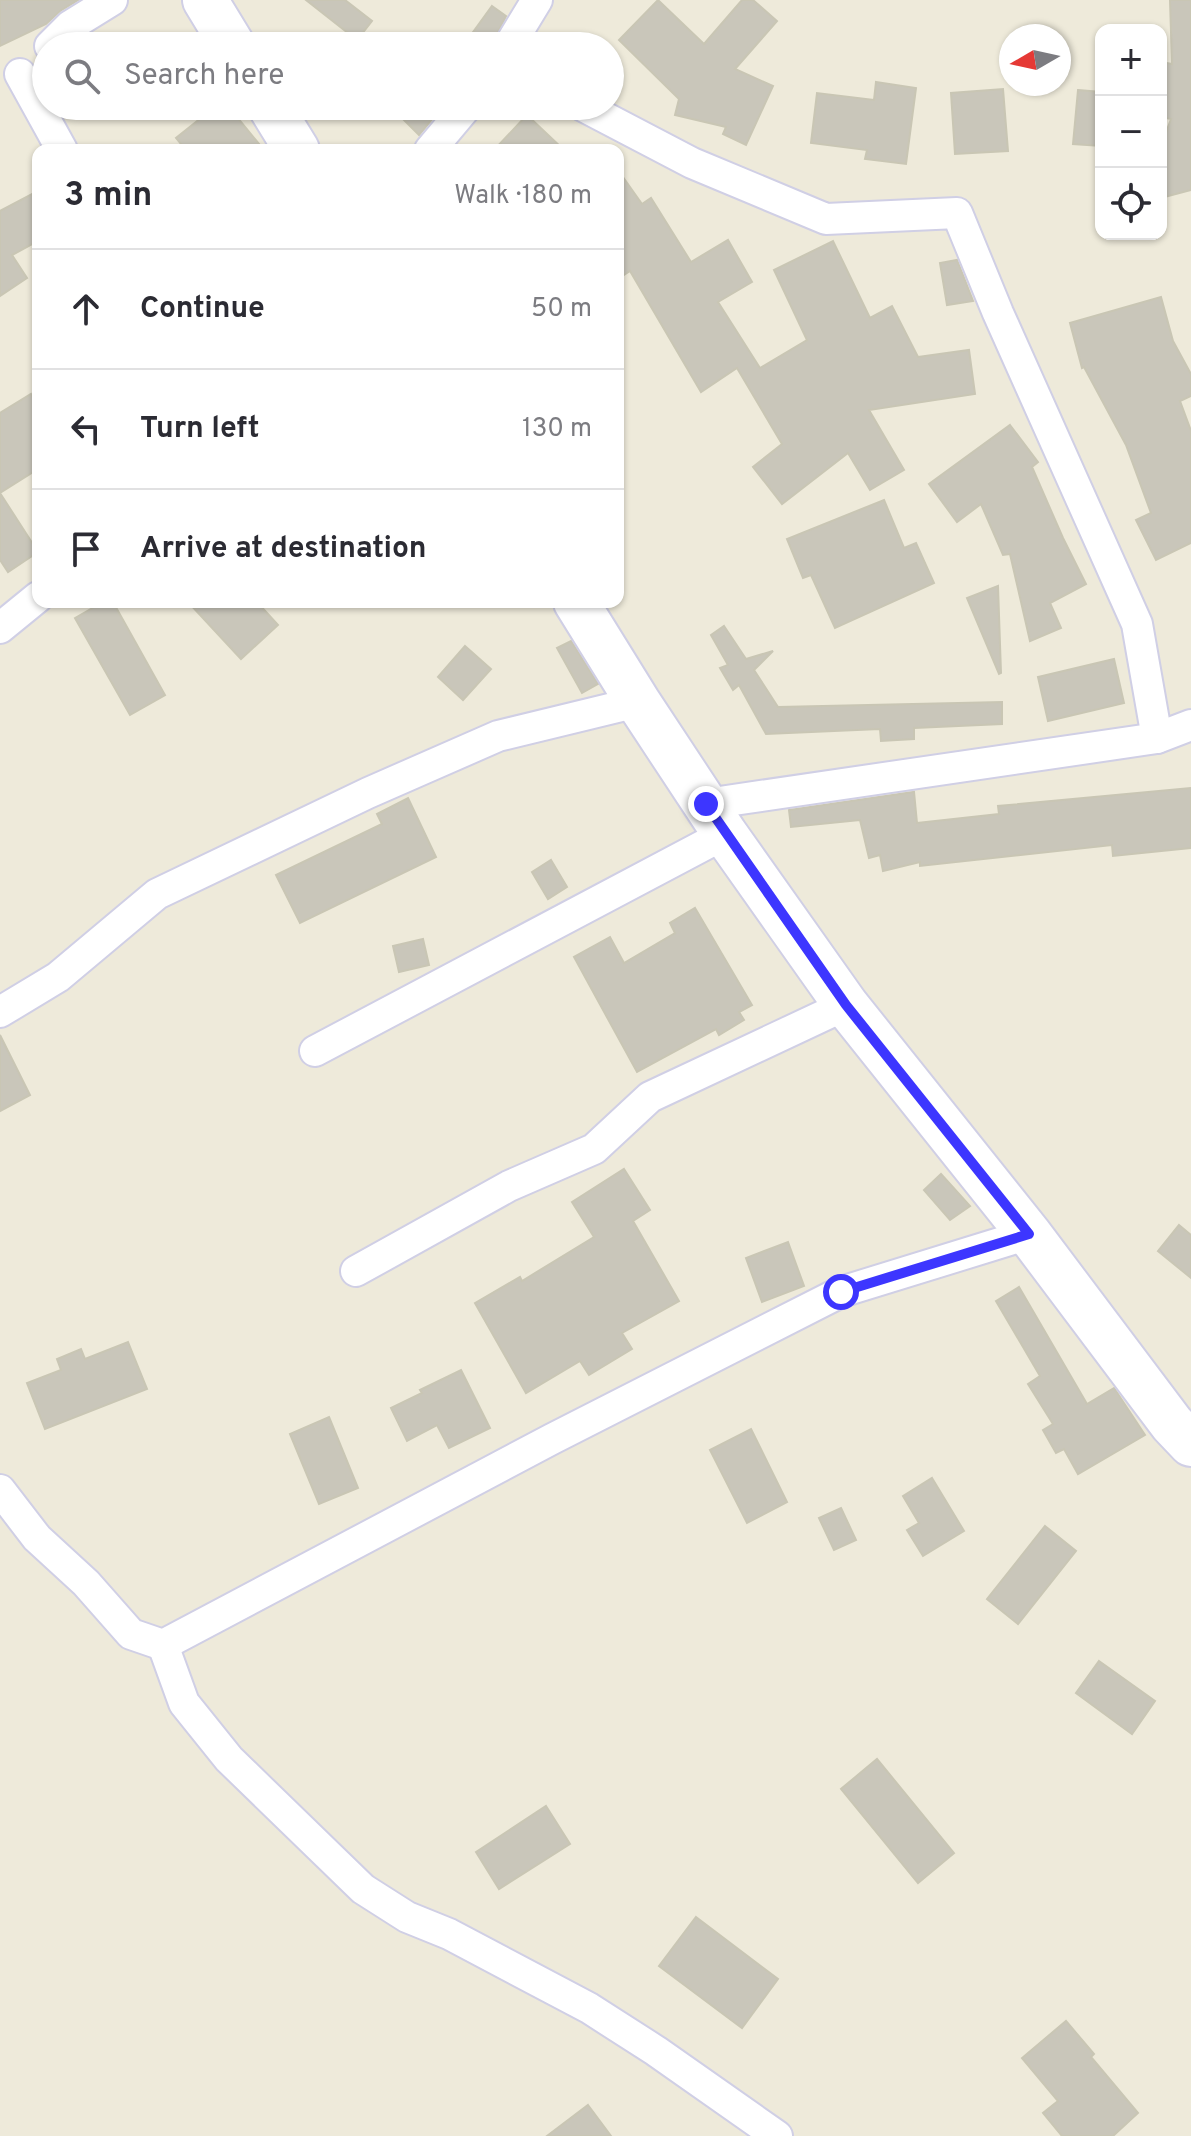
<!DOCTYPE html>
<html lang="en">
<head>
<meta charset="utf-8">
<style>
  :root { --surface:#fff; --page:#f7f7f7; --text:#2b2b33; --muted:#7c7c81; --line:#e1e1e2 }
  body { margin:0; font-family:Overpass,sans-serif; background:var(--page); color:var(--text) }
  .controls { position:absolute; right:24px; top:24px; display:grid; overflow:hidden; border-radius:16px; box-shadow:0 2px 6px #0004 }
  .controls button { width:72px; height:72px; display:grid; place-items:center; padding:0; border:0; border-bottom:2px solid var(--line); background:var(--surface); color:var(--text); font:40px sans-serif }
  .compass { position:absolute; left:999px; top:24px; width:72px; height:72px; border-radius:50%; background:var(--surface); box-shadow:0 2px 6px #0004; rotate:261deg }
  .stop { position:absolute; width:24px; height:24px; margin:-18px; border:6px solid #3d36ff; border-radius:50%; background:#fff }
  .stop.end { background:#3d36ff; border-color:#fff; box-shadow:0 2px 8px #0008 }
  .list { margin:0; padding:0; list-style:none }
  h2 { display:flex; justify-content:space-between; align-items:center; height:104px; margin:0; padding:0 32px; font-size:34px }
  h2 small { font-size:26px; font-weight:400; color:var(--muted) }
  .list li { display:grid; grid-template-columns:52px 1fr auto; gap:24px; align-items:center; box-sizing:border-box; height:120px; padding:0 32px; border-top:2px solid var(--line) }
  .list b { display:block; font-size:30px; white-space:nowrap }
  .list em { font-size:26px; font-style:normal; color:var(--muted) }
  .icon { flex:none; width:44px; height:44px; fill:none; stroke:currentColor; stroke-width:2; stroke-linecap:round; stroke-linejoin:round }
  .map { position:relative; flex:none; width:1191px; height:2136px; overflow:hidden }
  .search { position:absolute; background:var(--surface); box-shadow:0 2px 6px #0004; left:32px; top:32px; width:592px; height:88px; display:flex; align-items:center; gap:20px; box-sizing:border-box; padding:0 28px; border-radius:44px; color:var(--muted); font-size:30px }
  .panel { position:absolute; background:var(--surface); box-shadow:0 2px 6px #0004; left:32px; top:144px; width:592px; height:464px; border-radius:16px }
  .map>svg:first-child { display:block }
  .building { fill:#c9c6ba; stroke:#c9c6b4; stroke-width:2 }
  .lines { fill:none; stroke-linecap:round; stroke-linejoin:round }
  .street-casing { stroke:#d0cfe5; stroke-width:34 }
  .secondary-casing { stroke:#d0cfe5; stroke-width:48 }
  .street { stroke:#fff; stroke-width:30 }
  .secondary { stroke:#fff; stroke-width:44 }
  .route { stroke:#3d36ff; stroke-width:10 }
</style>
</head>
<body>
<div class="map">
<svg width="1191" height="2136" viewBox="0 0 1191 2136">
  <rect width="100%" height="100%" fill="#eeeada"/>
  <g class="building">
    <path d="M0,0H78L60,11L46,24L0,46Z"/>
    <path d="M306,0H345L372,21L357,40Z"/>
    <path d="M658,0L704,44L742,0H753L777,21L735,69L773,86L746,145L723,134L726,127L675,115L679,99L619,40Z"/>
    <path d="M1170,0H1191V190L1161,198V146L1171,119L1161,117V62L1172,64Z"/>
    <path d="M492,6L506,16L491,46H463Z"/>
    <path d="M876,82L916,88L906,164L865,159L867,150L811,143L817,93L874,100Z"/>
    <path d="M1003,89L1008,151L955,154L951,93Z"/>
    <path d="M1078,90L1101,92V146L1073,144Z"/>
    <path d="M216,106H228L264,150H186L176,138Z"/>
    <path d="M390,106H443L419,135Z"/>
    <path d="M527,115L564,150H494Z"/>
    <path d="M618,170L642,204L651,198L691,262L728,240L752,282L718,302L760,368L807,340L774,270L833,241L870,318L892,306L918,357L969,350L975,394L869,410L904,470L870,490L848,453L782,504L753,467L782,444L737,368L701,392L630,271L618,279Z"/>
    <path d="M38,191V241L12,255L27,278L0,296V211Z"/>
    <path d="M957,260L973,301L947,305L940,263Z"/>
    <path d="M1161,297L1173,341L1191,374V396L1180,401L1191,431V543L1156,560L1136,520L1151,513L1126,445L1084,367L1082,368L1070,323Z"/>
    <path d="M31,394L38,406V469L0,493L38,552L8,572L0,560V413Z"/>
    <path d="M1010,425L1038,462L1032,467L1063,538L1086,584L1050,603L1061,628L1030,641L1010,554L1003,555L981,504L957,522L929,484Z"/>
    <path d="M884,500L904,548L916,543L934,583L835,628L811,575L803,578L787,539Z"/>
    <path d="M998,586L1001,673L999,674L967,598Z"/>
    <path d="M103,602H113L165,695L130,715L75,618Z"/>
    <path d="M188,602H257L278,625L241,659Z"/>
    <path d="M724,626L746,659L773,651L754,670L778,707L1002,702V724L914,728V739L881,741L880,729L766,734L739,685L733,690L720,668L728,665L711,635Z"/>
    <path d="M571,641L598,684L582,693L557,648Z"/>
    <path d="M465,646L491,669L463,700L438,677Z"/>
    <path d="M1114,659L1124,703L1048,721L1038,677Z"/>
    <path d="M1191,788V848L1113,856L1112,845L920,866V862L883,871L880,855L869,858L860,820L791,827L789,810L914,792L917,823L999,814L998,806Z"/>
    <path d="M408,798L436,857L300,923L276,875L382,824L377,814Z"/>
    <path d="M551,860L567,887L548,899L532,872Z"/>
    <path d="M695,908L752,1005L739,1012L744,1020L719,1035L716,1029L637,1072L574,957L610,937L624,963L675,933L670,923Z"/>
    <path d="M423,939L429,965L399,972L393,946Z"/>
    <path d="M0,1035L30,1095L0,1111Z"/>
    <path d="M624,1169L650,1210L633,1221L679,1301L622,1333L632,1349L589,1375L580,1361L526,1393L475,1303L520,1277L522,1281L594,1237L572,1202Z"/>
    <path d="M941,1174L970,1206L950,1220L924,1190Z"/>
    <path d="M1179,1225L1191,1235V1278L1158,1251Z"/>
    <path d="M788,1242L804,1286L762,1302L746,1258Z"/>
    <path d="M1019,1287L1087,1404L1114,1388L1145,1435L1078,1474L1064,1449L1056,1453L1043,1430L1053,1424L1028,1384L1040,1376L996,1301Z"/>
    <path d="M128,1342L147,1389L45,1429L27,1383L61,1370L57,1359L81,1349L85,1359Z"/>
    <path d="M461,1370L490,1428L449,1448L437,1425L407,1441L391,1408L422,1393L420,1390Z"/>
    <path d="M329,1417L358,1488L319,1504L290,1434Z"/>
    <path d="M751,1429L787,1502L747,1523L710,1450Z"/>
    <path d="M932,1478L964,1531L923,1556L907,1530L919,1523L903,1496Z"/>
    <path d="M841,1508L856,1540L834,1550L819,1518Z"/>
    <path d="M1045,1526L1076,1551L1018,1624L987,1599Z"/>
    <path d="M1099,1661L1155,1701L1132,1734L1076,1693Z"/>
    <path d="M877,1759L954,1853L918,1883L841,1789Z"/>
    <path d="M546,1806L570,1844L499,1889L476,1852Z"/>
    <path d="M696,1917L778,1979L742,2028L659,1966Z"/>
    <path d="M1066,2021L1094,2054L1091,2057L1138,2113L1113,2136H1062L1043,2113L1058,2101L1022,2058Z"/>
    <path d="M588,2105L611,2136H547Z"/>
  </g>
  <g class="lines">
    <defs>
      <g id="street">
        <path d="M50,46L70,26L112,0"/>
        <path d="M509,46L537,0"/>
        <path d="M20,74L62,150"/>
        <path d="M583,106L692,163L826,219L957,213L998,313L1137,624L1157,738"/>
        <path d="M430,150L467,106"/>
        <path d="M0,628L38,597"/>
        <path d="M706,804L1157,738L1191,725"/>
        <path d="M0,1012L58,977L157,894L368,793L498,736L638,702"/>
        <path d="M315,1051L725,834"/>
        <path d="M356,1271L509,1186L594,1149L650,1097L846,1005"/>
        <path d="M0,1490L37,1538L86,1583L131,1634L163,1645L552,1439L841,1292L1029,1234"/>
        <path d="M163,1645L184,1703L229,1759L363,1889L407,1917L449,1934L589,2008L656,2051L777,2136"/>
      </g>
      <g id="secondary">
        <path d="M205,0L233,46"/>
        <path d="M270,106L297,150"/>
        <path d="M576,602L638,702L725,834L846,1005L1029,1234L1172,1424L1191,1444"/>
      </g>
    </defs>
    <use href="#street" class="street-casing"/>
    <use href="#secondary" class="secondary-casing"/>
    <use href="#street" class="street"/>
    <use href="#secondary" class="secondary"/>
  </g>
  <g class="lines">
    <path class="route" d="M706,804L846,1005L1029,1234L841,1292"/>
  </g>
</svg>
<div class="controls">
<button>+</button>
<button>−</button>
<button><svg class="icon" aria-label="locate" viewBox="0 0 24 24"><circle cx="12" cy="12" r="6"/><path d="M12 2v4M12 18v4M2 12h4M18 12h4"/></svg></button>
</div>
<svg class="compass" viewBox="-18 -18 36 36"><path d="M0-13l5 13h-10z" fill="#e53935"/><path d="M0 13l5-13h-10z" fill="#7c7c81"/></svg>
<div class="stop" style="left:841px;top:1292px"></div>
<div class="stop end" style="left:706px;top:804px"></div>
<div class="search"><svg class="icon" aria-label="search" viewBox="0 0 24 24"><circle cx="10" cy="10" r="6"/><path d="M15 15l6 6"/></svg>Search here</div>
<section class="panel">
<h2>3 min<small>Walk · 180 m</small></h2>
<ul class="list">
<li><svg class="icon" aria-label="ahead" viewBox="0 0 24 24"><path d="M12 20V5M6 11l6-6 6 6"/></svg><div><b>Continue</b></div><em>50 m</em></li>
<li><svg class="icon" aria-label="left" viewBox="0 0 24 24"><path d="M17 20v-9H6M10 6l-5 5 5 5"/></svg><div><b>Turn left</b></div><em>130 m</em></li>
<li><svg class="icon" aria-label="arrive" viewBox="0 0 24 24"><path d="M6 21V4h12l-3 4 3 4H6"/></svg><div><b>Arrive at destination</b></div></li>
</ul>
</section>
</div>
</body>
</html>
